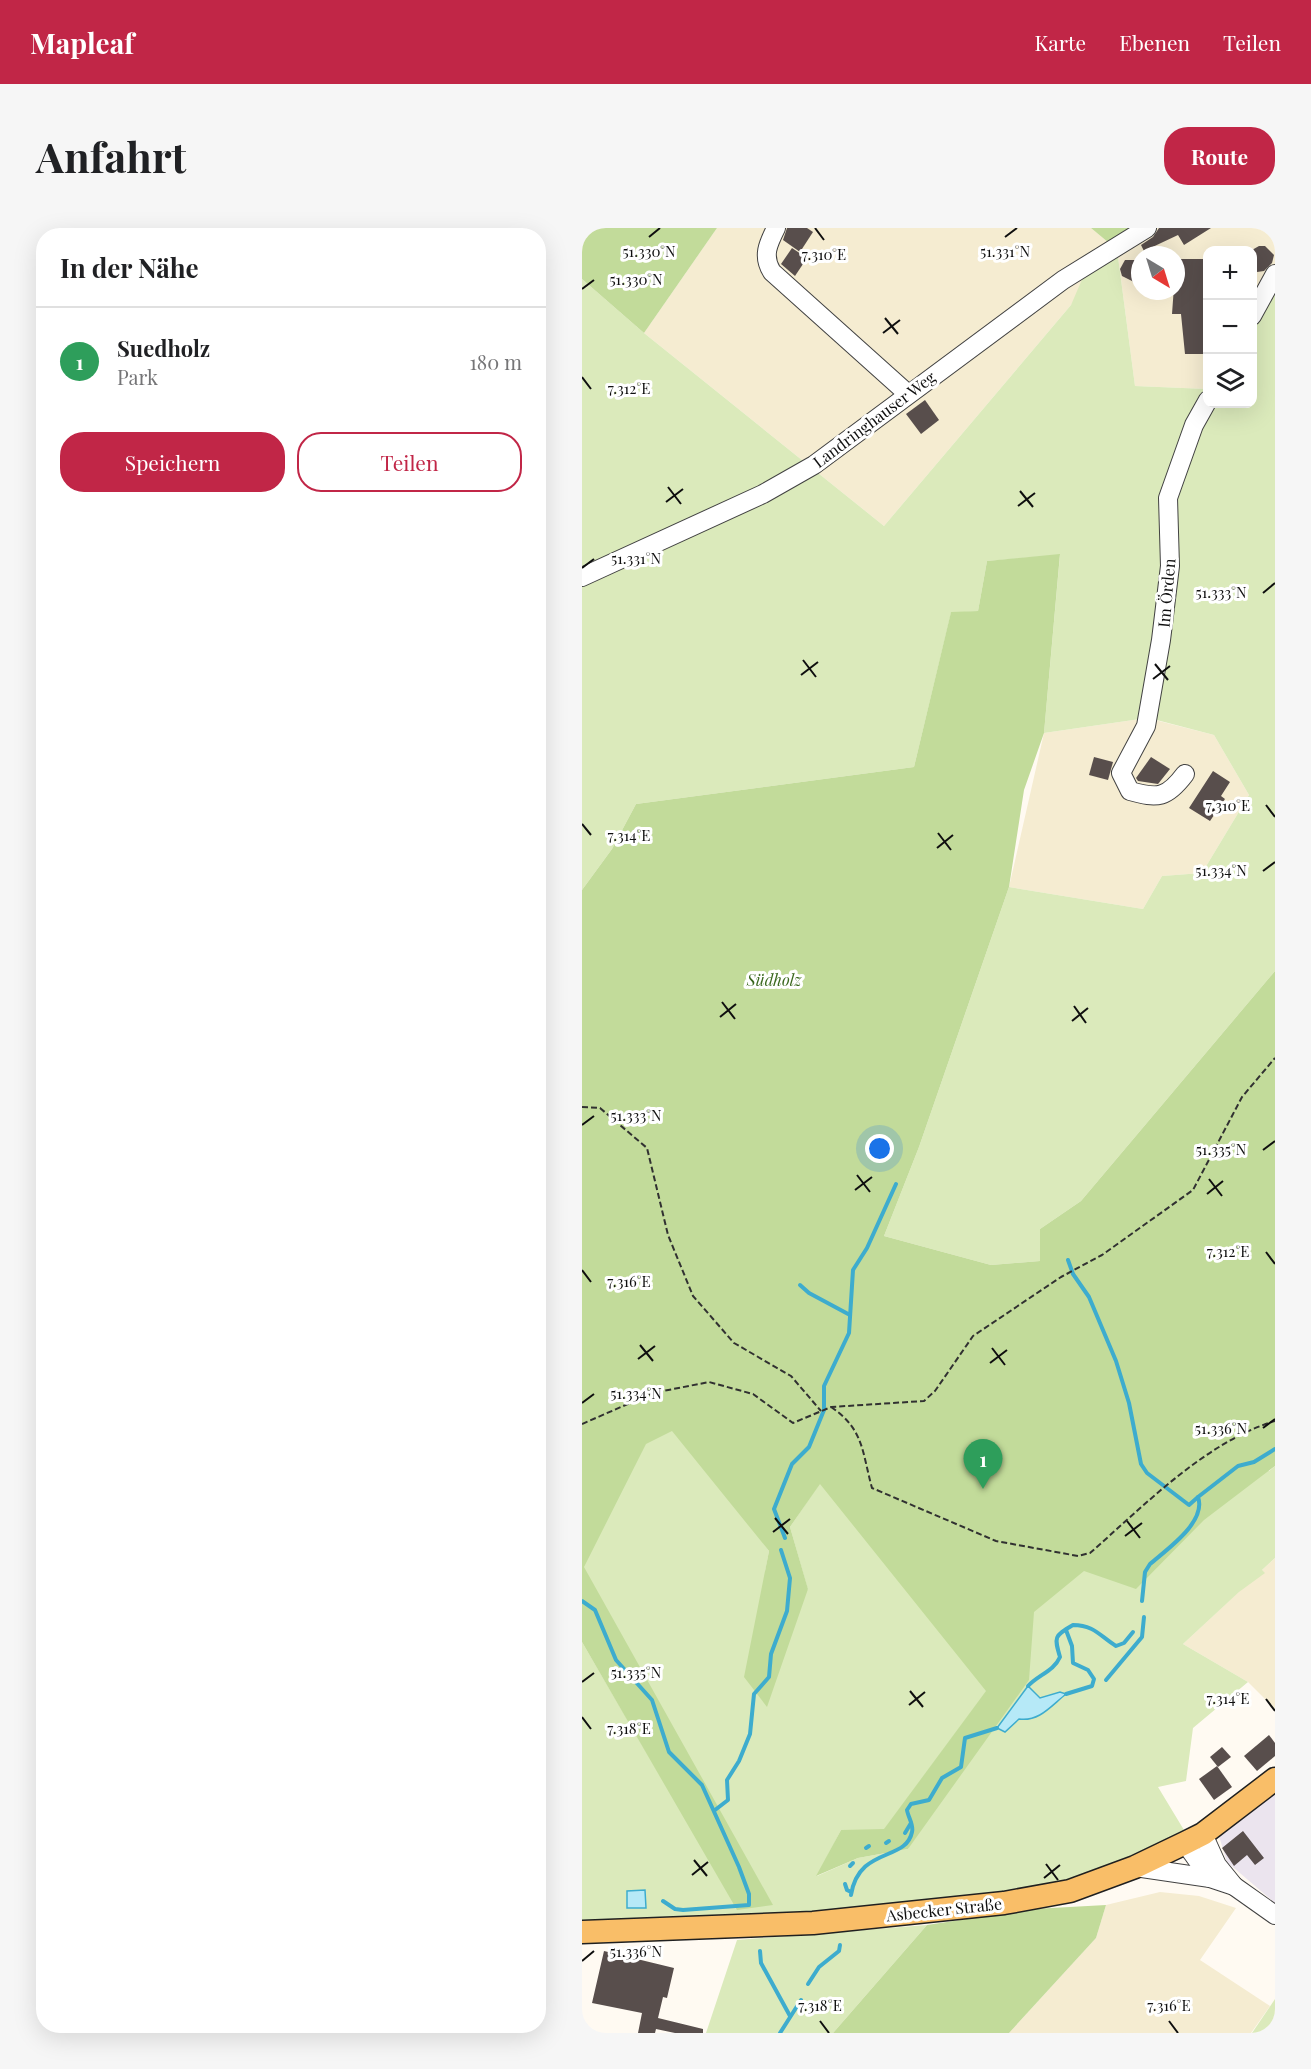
<!DOCTYPE html>
<html lang="de">
<head>
<meta charset="utf-8">
<style>
  :root { --surface:#fff; --page:#f6f6f6; --text:#202124; --muted:#757577; --line:#e0e0e0; --accent:#c12647 }
  body { margin:0; font-family:"Playfair Display",serif; background:var(--page); color:var(--text) }
  .controls { position:absolute; right:18px; top:18px; display:grid; overflow:hidden; border-radius:12px; box-shadow:0 6px 24px #0002 }
  .controls button { width:54px; height:54px; display:grid; place-items:center; padding:0; border:0; border-bottom:2px solid var(--line); background:var(--surface); color:var(--text); font:30px sans-serif }
  .compass { position:absolute; left:549px; top:18px; width:54px; height:54px; border-radius:50%; background:var(--surface); box-shadow:0 6px 24px #0002; rotate:142deg }
  .you { position:absolute; left:298px; top:921px; width:21px; height:21px; margin:-15px; border:4px solid #fff; border-radius:50%; background:#1a73e8; box-shadow:0 0 0 9px #1a73e833 }
  .badge { display:grid; place-items:center; width:39px; height:39px; border-radius:50%; background:var(--accent); color:#fff; font-size:20px; font-weight:700 }
  .pin { position:absolute; translate:-50% -50px; filter:drop-shadow(0 2px 3px #0008) }
  .pin::after { content:''; position:absolute; top:32px; width:21px; height:18px; background:inherit; clip-path:polygon(0 0,100% 0,50% 100%) }
  .list { margin:0; padding:0; list-style:none }
  h2 { display:flex; justify-content:space-between; align-items:center; height:78px; margin:0; padding:0 24px; font-size:26px }
  h2 small { font-size:20px; font-weight:400; color:var(--muted) }
  .list li { display:grid; grid-template-columns:39px 1fr auto; gap:18px; align-items:center; box-sizing:border-box; height:108px; padding:0 24px; border-top:2px solid var(--line) }
  .list b { display:block; font-size:22px; white-space:nowrap }
  .list p { margin:0; font-size:20px; white-space:nowrap; color:var(--muted) }
  .list em { font-size:20px; font-style:normal; color:var(--muted) }
  .actions { display:flex; gap:12px; padding:18px 24px }
  .actions a { flex:1; padding:14px 0; border:2px solid var(--accent); border-radius:24px; text-align:center; font-size:21px; color:var(--accent) }
  .actions .main { background:var(--accent); color:#fff }
  .icon { flex:none; width:33px; height:33px; fill:none; stroke:currentColor; stroke-width:2; stroke-linecap:round; stroke-linejoin:round }
  .map { position:relative; flex:none; width:693px; height:1805px; overflow:hidden; border-radius:24px }
  header { display:flex; align-items:center; gap:36px; box-sizing:border-box; height:84px; padding:0 30px; background:var(--accent); color:#fff }
  header strong { font-size:28px }
  nav { display:flex; gap:33px; margin-inline-start:auto; font-size:21px }
  .intro { display:flex; align-items:center; justify-content:space-between; box-sizing:border-box; height:144px; padding:0 36px }
  h1 { margin:0; font-size:42px }
  .button { padding:15px 27px; border-radius:24px; background:var(--accent); color:#fff; font-size:21px; font-weight:700 }
  main { display:flex; gap:36px; padding:0 36px }
  aside { flex:1; background:var(--surface); border-radius:24px; box-shadow:0 6px 24px #0002 }
  .map>svg:first-child { display:block }
  .industrial { fill:#ebe4ee }
  .farmland { fill:#f5ecd1; fill-rule:evenodd }
  .green { fill:#dbeabb; fill-rule:evenodd }
  .forest { fill:#c2db9a }
  .water { fill:#b6e9f7; stroke:#3dacce; stroke-width:1.5 }
  .lines { fill:none; stroke-linecap:round; stroke-linejoin:round }
  .stream { stroke:#3dacce; stroke-width:4 }
  .building { fill:#584e4c }
  .minor-casing { stroke:#424242; stroke-width:20 }
  .major-casing { stroke:#202020; stroke-width:25 }
  .path { stroke:#313131; stroke-width:2; stroke-dasharray:6 3; stroke-linecap:butt }
  .minor { stroke:#fff; stroke-width:18 }
  .major { stroke:#f9be68; stroke-width:22 }
  .ticks { fill:none; stroke:#0f0f0f; stroke-width:2 }
  .labels { text-anchor:middle; dominant-baseline:central; stroke-width:6; stroke-linejoin:round; paint-order:stroke }
  .street-label { font-size:16px; fill:#0f0f0f; stroke:#fff }
  .park-label { font-size:16px; font-style:italic; fill:#3a681e; stroke:#fff }
  .ticks-label { font-size:15px; text-anchor:middle; fill:#0f0f0f; stroke:#fff; stroke-width:6; stroke-linejoin:round; paint-order:stroke }
</style>
</head>
<body>
<header>
<strong>Mapleaf</strong>
<nav><a>Karte</a><a>Ebenen</a><a>Teilen</a></nav>
</header>
<div class="intro"><h1>Anfahrt</h1><a class="button">Route</a></div>
<main>
<aside>
<h2>In der Nähe<small></small></h2>
<ul class="list">
<li><span class="badge" style="background:#2e9e5b">1</span><div><b>Suedholz</b><p>Park</p></div><em>180 m</em></li>
</ul>
<div class="actions"><a class="main">Speichern</a><a>Teilen</a></div>
</aside>
<div class="map">
<svg width="693" height="1805" viewBox="0 0 693 1805">
  <rect width="100%" height="100%" fill="#fffaf2"/>
  <path class="industrial" d="M693,1559V1675L645,1634L636,1605Z"/>
  <g class="farmland">
    <path d="M135,0H509L527,15L489,77L302,298L62,105Z"/>
    <path d="M570,0H693V56L671,97L670,22H626L625,161L553,158L535,21ZM558,27H594V63H558Z"/>
    <path d="M565,490L632,507L667,567L620,645L580,648L561,681L427,659L462,505Z"/>
    <path d="M693,1330V1481L666,1454L601,1416Z"/>
    <path d="M578,1664L617,1668L654,1680L618,1732L688,1778L669,1805H427L514,1710L524,1677Z"/>
  </g>
  <g class="green">
    <path d="M535,21L553,158L625,161L583,312L565,490L462,505L478,327L405,333L396,383L369,385L332,539L54,576L30,621L0,662V51L62,105L302,298L489,77L505,40Z"/>
    <path d="M693,56V743L499,973L458,1001V1033L409,1037L302,1008L337,919L427,659L561,681L580,648L620,645L667,567L632,507L567,490L591,265L628,176H670L671,97Z"/>
    <path d="M0,847L687,1243L693,1238V1330L680,1342L683,1345L657,1364L601,1416L666,1454L611,1500L604,1553L576,1559L605,1607L474,1658L402,1670L157,1690L0,1693V1414L90,1568L0,1392ZM236,1258L208,1299L226,1362L183,1344L187,1323L181,1315ZM398,1472L326,1621L276,1630L235,1648L259,1602H302Z"/>
    <path d="M345,1697L251,1805H124L155,1712Z"/>
    <path d="M693,1771V1805H670Z"/>
  </g>
  <g class="forest">
    <path d="M0,0H135L62,105L0,51Z"/>
    <path d="M509,0H553L527,15Z"/>
    <path d="M478,326L462,505L442,562L427,659L337,919L302,1008L409,1037L458,1033V1001L499,973L693,743V1238L622,1292L554,1361L502,1343L452,1384L447,1452L326,1621L276,1630L234,1648L259,1602L302,1601L404,1463L238,1256L208,1299L226,1361L185,1479L162,1449L187,1323L90,1203L64,1216L2,1339L191,1677L155,1682L0,1414V662L30,621L54,576L332,539L369,384L396,383L405,333Z"/>
    <path d="M524,1677L514,1710L427,1805H251L345,1697L451,1681Z"/>
  </g>
  <g class="water">
    <path d="M446,1458L458,1470L478,1464L484,1466C469,1478 457,1494 437,1491L423,1504L415,1500Z"/>
    <path d="M63,1662L64,1680H45V1663Z"/>
  </g>
  <g class="lines">
    <g class="stream">
      <path d="M486,1032L491,1046L507,1069L534,1133L547,1175L559,1236L565,1245L607,1277L616,1269"/>
      <path d="M218,1057L227,1065L268,1087"/>
      <path d="M203,1310L192,1281L210,1236L227,1219L242,1182V1158L267,1105L271,1042L285,1020L314,956"/>
      <path d="M0,1373L13,1382L34,1432L70,1472L87,1524L120,1557L157,1639L167,1666V1677L101,1682L93,1681L81,1673"/>
      <path d="M560,1373L563,1344L568,1336C584,1322 625,1294 616,1269L656,1238L672,1234L693,1221"/>
      <path d="M484,1402L490,1418L491,1435L506,1442L512,1451L510,1458L484,1466"/>
      <path d="M524,1452L560,1409L562,1389"/>
      <path d="M446,1458C456,1447 472,1443 478,1429C472,1409 472,1408 491,1397C512,1397 518,1408 534,1418L542,1415L551,1404"/>
      <path d="M133,1582L146,1572L145,1552L157,1533L168,1506L172,1466L187,1449L189,1426L205,1383L208,1350L199,1322"/>
      <path d="M323,1605L329,1595"/>
      <path d="M304,1615L307,1613"/>
      <path d="M284,1620L287,1618"/>
      <path d="M268,1638L271,1635"/>
      <path d="M263,1656L265,1662L269,1664"/>
      <path d="M269,1667C277,1618 324,1634 330,1604C332,1597 326,1589 325,1582L329,1576L347,1572L360,1550L379,1539L383,1510L415,1500"/>
      <path d="M178,1723L179,1735L208,1788"/>
      <path d="M226,1756L237,1739L257,1723L258,1717"/>
      <path d="M198,1805L219,1772"/>
    </g>
  </g>
  <g class="building">
    <path d="M205,0H225L231,4L218,24L201,12Z"/>
    <path d="M577,0H629L602,17L596,7L562,23L559,17L571,9Z"/>
    <path d="M677,18H683L692,27L690,35L682,43L675,44L670,42V22Z"/>
    <path d="M210,20L225,30L213,48L199,36Z"/>
    <path d="M594,31H626L624,126H603L599,86H590Z"/>
    <path d="M543,32H558V53L552,54L540,48L538,41Z"/>
    <path d="M343,172L357,192L339,206L324,186Z"/>
    <path d="M512,529L531,534L526,552L507,547Z"/>
    <path d="M569,529L588,541L576,556L556,553L554,550Z"/>
    <path d="M631,543L648,554L639,568L643,571L628,593L607,580Z"/>
    <path d="M687,1507L693,1515V1528L675,1543L662,1528Z"/>
    <path d="M640,1519L649,1529L636,1539L628,1529Z"/>
    <path d="M635,1538L650,1559L632,1572L617,1551Z"/>
    <path d="M661,1603L682,1630L673,1637L665,1627L652,1638L640,1620Z"/>
    <path d="M22,1723L92,1740L85,1770L81,1769L76,1790L121,1801V1805H93L74,1801L73,1805H56L60,1785L10,1775Z"/>
  </g>
  <g class="lines">
    <defs>
      <g id="minor">
        <path d="M194,0C186,16 180,28 190,44L326,166"/>
        <path d="M670,88L693,46"/>
        <path d="M0,349L181,266L232,237L481,52L565,0"/>
        <path d="M603,546C585,570 576,571 548,563L539,545L564,498L579,412L588,338L586,270L612,197L626,172"/>
        <path d="M621,1606L635,1637L652,1658"/>
        <path d="M603,1615L628,1650"/>
        <path d="M553,1639L628,1650L652,1658L693,1687"/>
      </g>
      <path id="major" d="M0,1704L231,1695L422,1675L488,1663L553,1639L603,1615L621,1606L693,1551"/>
    </defs>
    <use href="#minor" class="minor-casing"/>
    <use href="#major" class="major-casing"/>
    <g class="path">
      <path d="M0,879L18,880L65,920L86,1007L111,1068L152,1115L209,1148L239,1183"/>
      <path d="M249,1179C282,1201 280,1224 290,1260L414,1313L496,1328L508,1325C562,1278 623,1214 693,1193"/>
      <path d="M0,1196L71,1165L127,1154L171,1166L211,1195L249,1179L342,1173L353,1163L391,1108L479,1049L520,1027L611,962L660,869L693,830"/>
    </g>
    <use href="#minor" class="minor"/>
    <use href="#major" class="major"/>
  </g>
  <path class="ticks" d="M233,0L242,12M67,9L78,0M423,9L435,0M0,61L12,52M303,90L316,106M301,105L318,92M0,149L9,161M86,259L99,276M438,263L451,279M84,274L101,261M436,278L453,265M0,340L12,331M681,365L693,355M221,432L234,449M573,436L586,452M219,447L236,434M571,451L588,438M684,577L693,589M0,596L9,607M356,605L369,622M355,620L371,607M681,643L693,634M140,774L153,791M492,778L504,795M138,789L154,776M490,793L506,780M0,897L12,888M681,922L693,913M275,947L288,964M627,951L640,968M273,962L290,949M625,966L641,953M684,1024L693,1036M0,1042L9,1054M58,1117L71,1133M410,1120L423,1137M56,1131L73,1118M408,1135L425,1122M0,1175L12,1166M681,1200L693,1191M193,1290L206,1306M545,1293L558,1310M191,1304L208,1291M543,1308L560,1295M0,1454L12,1445M328,1463L341,1479M684,1471L693,1483M327,1477L343,1464M0,1489L9,1501M112,1632L125,1648M464,1636L476,1652M110,1647L126,1634M462,1650L478,1637M0,1733L12,1723M238,1793L247,1805M587,1793L596,1805"/>
  <g class="labels">
    <g class="street-label">
      <text transform="translate(292 191) rotate(-37)">Landringhauser Weg</text>
      <text transform="translate(584 365) rotate(-85)">Im Örden</text>
      <text transform="translate(362 1681) rotate(-6)">Asbecker Straße</text>
    </g>
    <g class="park-label">
      <text x="192" y="751">Südholz</text>
    </g>
  </g>
  <g class="ticks-label">
    <text x="67" y="29">51.330°N</text>
    <text x="423" y="29">51.331°N</text>
    <text x="242" y="32">7.310°E</text>
    <text x="54" y="57">51.330°N</text>
    <text x="47" y="166">7.312°E</text>
    <text x="54" y="336">51.331°N</text>
    <text x="639" y="370">51.333°N</text>
    <text x="646" y="583">7.310°E</text>
    <text x="47" y="613">7.314°E</text>
    <text x="639" y="648">51.334°N</text>
    <text x="54" y="893">51.333°N</text>
    <text x="639" y="927">51.335°N</text>
    <text x="646" y="1029">7.312°E</text>
    <text x="47" y="1059">7.316°E</text>
    <text x="54" y="1171">51.334°N</text>
    <text x="639" y="1206">51.336°N</text>
    <text x="54" y="1450">51.335°N</text>
    <text x="646" y="1476">7.314°E</text>
    <text x="47" y="1506">7.318°E</text>
    <text x="54" y="1729">51.336°N</text>
    <text x="238" y="1783">7.318°E</text>
    <text x="587" y="1783">7.316°E</text>
  </g>
</svg>
<div class="controls">
<button>+</button>
<button>−</button>
<button><svg class="icon" aria-label="layers" viewBox="0 0 24 24"><path d="M12 4l9 5-9 5-9-5zM3 14l9 5 9-5"/></svg></button>
</div>
<svg class="compass" viewBox="-18 -18 36 36"><path d="M0-13l5 13h-10z" fill="#e53935"/><path d="M0 13l5-13h-10z" fill="#757577"/></svg>
<div class="you"></div>
<div class="pin badge" style="left:401px;top:1261px;background:#2e9e5b">1</div>
</div>
</main>
</body>
</html>
